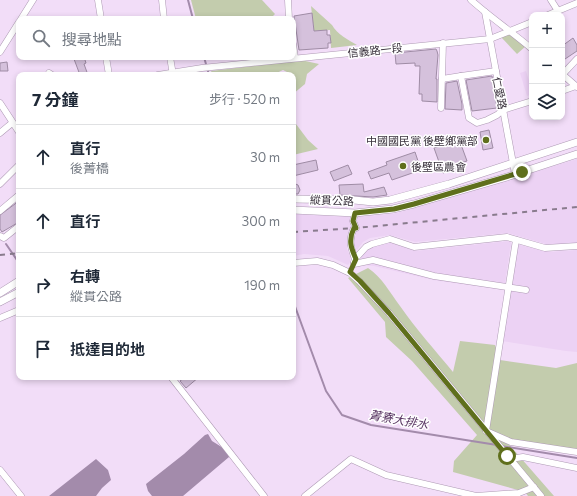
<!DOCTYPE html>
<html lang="zh-TW">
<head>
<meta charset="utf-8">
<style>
  :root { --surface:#fff; --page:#f6f6f7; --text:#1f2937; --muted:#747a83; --line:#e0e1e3 }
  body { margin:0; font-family:Commissioner,"Noto Sans TC",sans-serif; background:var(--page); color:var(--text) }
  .controls { position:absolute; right:12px; top:12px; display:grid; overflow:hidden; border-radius:8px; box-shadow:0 2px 6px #0003 }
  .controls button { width:36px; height:36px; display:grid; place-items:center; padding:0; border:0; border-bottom:1px solid var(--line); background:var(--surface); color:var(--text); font:20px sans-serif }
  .stop { position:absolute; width:12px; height:12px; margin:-9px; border:3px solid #5f6f1c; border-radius:50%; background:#fff }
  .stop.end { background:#5f6f1c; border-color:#fff; box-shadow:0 1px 4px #0008 }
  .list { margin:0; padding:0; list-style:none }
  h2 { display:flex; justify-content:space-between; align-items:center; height:52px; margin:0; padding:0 16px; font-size:17px }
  h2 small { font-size:13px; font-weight:400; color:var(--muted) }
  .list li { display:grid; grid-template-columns:26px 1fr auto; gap:12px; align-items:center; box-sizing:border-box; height:64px; padding:0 16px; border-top:1px solid var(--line) }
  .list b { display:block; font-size:15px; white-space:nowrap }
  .list p { margin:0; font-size:13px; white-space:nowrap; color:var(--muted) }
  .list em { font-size:13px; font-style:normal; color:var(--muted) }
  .icon { flex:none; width:22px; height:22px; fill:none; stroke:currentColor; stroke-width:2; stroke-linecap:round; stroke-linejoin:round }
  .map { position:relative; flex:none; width:577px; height:496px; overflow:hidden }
  .search { position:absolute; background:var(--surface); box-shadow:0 2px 6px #0003; left:16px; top:16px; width:280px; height:44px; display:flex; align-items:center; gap:10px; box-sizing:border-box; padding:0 14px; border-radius:8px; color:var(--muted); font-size:15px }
  .panel { position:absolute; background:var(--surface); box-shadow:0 2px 6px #0003; left:16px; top:72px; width:280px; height:308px; border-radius:8px }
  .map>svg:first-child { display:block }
  .built { fill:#ecd2f4 }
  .green { fill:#c3ccad }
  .water { fill:#a38bab }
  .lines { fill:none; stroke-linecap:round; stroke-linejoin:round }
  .stream { stroke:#a38bab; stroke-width:2 }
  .building { fill:#d5c1dc; stroke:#9f8ca5 }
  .minor-casing { stroke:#ae9ab4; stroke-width:7 }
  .major-casing { stroke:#ae9ab4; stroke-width:8 }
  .minor { stroke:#fff; stroke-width:6 }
  .major { stroke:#fff; stroke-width:7 }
  .rail { stroke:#897b8d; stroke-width:2; stroke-dasharray:5 5; stroke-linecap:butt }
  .route { stroke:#5f6f1c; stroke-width:5 }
  .poi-dot { fill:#5f6f1c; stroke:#fff; stroke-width:1.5 }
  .labels { text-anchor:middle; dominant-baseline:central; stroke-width:3; stroke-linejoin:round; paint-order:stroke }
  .street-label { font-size:11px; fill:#39313c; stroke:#fff }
  .poi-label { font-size:11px; fill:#39313c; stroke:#fff; text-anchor:end }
  .water-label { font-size:12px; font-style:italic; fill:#5a3764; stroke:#fff }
</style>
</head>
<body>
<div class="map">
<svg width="577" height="496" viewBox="0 0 577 496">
  <rect width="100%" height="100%" fill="#f2ddf8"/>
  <g class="built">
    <path d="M526,71L532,90V94L527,96L520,73Z"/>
    <path d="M577,159V243L549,245L508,233L415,242L390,235L370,238L363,242L357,250L353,243V239L356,235V217L397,213Z"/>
    <path d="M293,214L351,217V229L348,234L347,249L350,256V262L348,265L328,256L304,254L293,256Z"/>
    <path d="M509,241L511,243L504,290L433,280L374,266L362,265L361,254L366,247L390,242L415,251Z"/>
    <path d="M516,244L548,252L577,250V352L566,351L502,341Z"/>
  </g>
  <g class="green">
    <path d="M191,0H262L275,14L270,19H196Z"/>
    <path d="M311,6L332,25C337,34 348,40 357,45L331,48L330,30L314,31Z"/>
    <path d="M510,34L526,46L517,54L501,37Z"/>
    <path d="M301,60L319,64L307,74L305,84L293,94V75L283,70C269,78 254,74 238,72L236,75H213L211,71Z"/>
    <path d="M293,120L308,140L318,149L293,155Z"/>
    <path d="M368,268C382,277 390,293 400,306C416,329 435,350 453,372L460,341L495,345L500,360L556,368L577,363V449L507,442L554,496H528L525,492L453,472L454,461L477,435L412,361L386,337L385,322L348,278Z"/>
  </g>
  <g class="water">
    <path d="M208,434L212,441L228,451L229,457L183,496H152L148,491L146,484L184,454L205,435Z"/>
    <path d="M96,459L108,470L111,480L102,488L96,496H49Z"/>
  </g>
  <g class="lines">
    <g class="stream">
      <path d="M188,0L193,19"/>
      <path d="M204,57L209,75"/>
      <path d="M6,244L19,263"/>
      <path d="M293,301L326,391L342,415L371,425L497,445"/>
      <path d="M501,446L577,458"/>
    </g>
  </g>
  <g class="building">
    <path d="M312,13L314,31L327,30V35H330L331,43H328V48L299,50L294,16Z"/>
    <path d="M573,38L577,45V51L562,61V46Z"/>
    <path d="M436,49L437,51L438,55L436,79H437V102L422,101V94H419L420,66H415V63L396,64L395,53Z"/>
    <path d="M80,57H84L86,63L84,64L88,75H80L74,59Z"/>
    <path d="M7,62L8,71H0V63Z"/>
    <path d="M492,76L497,108L472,111L466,80Z"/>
    <path d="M457,81L462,104V110L445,109L446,83Z"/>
    <path d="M489,130L493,148L483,150L480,132Z"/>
    <path d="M459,139L467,161L457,164L458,168L443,173L434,148Z"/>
    <path d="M415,152L421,170L392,180L389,173L371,179L368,172L387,165L386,162Z"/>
    <path d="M316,160L318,170L293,176V165Z"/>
    <path d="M348,165L352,174L334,181L330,172Z"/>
    <path d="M293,183L298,185L300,190L298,194H293Z"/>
    <path d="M363,184L364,192L384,187L387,195L373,197L340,195L339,185Z"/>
    <path d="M19,201V222L2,232L0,229V215Z"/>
    <path d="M185,377H199L186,388L180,381Z"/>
  </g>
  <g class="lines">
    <defs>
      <g id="minor">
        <path d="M98,0L101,19"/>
        <path d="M162,0L164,19"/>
        <path d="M288,0L289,19"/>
        <path d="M471,0C490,17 512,32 532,49"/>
        <path d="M551,0L558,11"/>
        <path d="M485,12L515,174"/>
        <path d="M548,15L577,3"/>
        <path d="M21,19L33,0"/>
        <path d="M293,44L295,58"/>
        <path d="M0,52L19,22"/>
        <path d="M106,57L109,75"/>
        <path d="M170,57L173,75"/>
        <path d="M496,71L461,76L469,118L477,123L487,120L497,115L503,110L532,101"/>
        <path d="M49,73L52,75"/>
        <path d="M562,74L577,87"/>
        <path d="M158,75L202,68L490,39L532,22"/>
        <path d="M562,75L577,59"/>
        <path d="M442,79L461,76"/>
        <path d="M562,91L576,86"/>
        <path d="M0,103L19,132"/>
        <path d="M441,108L443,43"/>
        <path d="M0,133L12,123"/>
        <path d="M0,184L19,165"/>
        <path d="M0,211L19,195"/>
        <path d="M0,236L4,238L19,226"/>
        <path d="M516,240L486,431L511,442L577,452"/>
        <path d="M355,259L366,247L372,244L390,239L414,247L507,237L545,248L577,246"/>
        <path d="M354,262L355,259C351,248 348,240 354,228H356L353,221L355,213"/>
        <path d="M293,263L317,261L333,265L350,273L359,281L389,313L541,496"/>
        <path d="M354,264L373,260L434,276L526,290"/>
        <path d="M0,318L19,310"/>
        <path d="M171,377L264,496"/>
        <path d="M510,459L523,457L577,468"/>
        <path d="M0,470L21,496"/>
        <path d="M305,496L351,459L386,475L476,496L519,493L534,487"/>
      </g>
      <g id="major">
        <path d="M293,199L354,200L373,202L390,200L449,184L577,142"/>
        <path d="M293,210L355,213L393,209L414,204L510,176L577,154"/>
        <path d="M0,293L19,281"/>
        <path d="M0,302L19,292"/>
      </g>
    </defs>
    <use href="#minor" class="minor-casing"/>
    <use href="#major" class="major-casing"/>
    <use href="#minor" class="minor"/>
    <use href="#major" class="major"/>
    <g class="rail">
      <path d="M293,232L356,228L577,207"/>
      <path d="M0,255L19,253"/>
    </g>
  </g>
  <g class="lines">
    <path class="route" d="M507,456L389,313L360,281L350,272L356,259C351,248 348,240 354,228H356L353,221L355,213L394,209L414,204L522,172"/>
  </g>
  <g class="poi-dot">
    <circle cx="486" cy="140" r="4"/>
    <circle cx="403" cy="166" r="4"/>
  </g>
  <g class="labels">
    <g class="street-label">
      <text transform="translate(375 50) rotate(-6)">信義路一段</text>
      <text transform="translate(500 93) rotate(79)">仁愛路</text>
      <text transform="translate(332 200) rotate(2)">縱貫公路</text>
    </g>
    <g class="poi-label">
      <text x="478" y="140">中國國民黨 後壁鄉黨部</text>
      <text x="411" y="166" text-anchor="start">後壁區農會</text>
    </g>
    <g class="water-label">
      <text transform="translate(399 419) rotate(10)">菁寮大排水</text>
    </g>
  </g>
</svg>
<div class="controls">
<button>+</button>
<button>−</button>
<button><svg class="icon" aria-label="layers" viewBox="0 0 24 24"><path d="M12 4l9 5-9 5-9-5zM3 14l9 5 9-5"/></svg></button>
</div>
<div class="stop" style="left:507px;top:456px"></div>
<div class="stop end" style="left:522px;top:172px"></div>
<div class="search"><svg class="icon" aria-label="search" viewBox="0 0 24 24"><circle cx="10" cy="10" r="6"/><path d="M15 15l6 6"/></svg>搜尋地點</div>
<section class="panel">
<h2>7 分鐘<small>步行 · 520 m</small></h2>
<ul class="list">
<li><svg class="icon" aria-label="ahead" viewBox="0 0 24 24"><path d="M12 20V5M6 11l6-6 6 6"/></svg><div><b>直行</b><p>後菁橋</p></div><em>30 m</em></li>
<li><svg class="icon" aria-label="ahead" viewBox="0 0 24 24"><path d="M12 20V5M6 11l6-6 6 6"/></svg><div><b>直行</b></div><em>300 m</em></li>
<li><svg class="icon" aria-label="right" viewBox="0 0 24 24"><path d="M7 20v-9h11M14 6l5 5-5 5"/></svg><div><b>右轉</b><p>縱貫公路</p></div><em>190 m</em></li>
<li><svg class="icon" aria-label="arrive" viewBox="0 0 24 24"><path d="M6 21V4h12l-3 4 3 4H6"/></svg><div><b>抵達目的地</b></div></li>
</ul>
</section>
</div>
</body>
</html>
